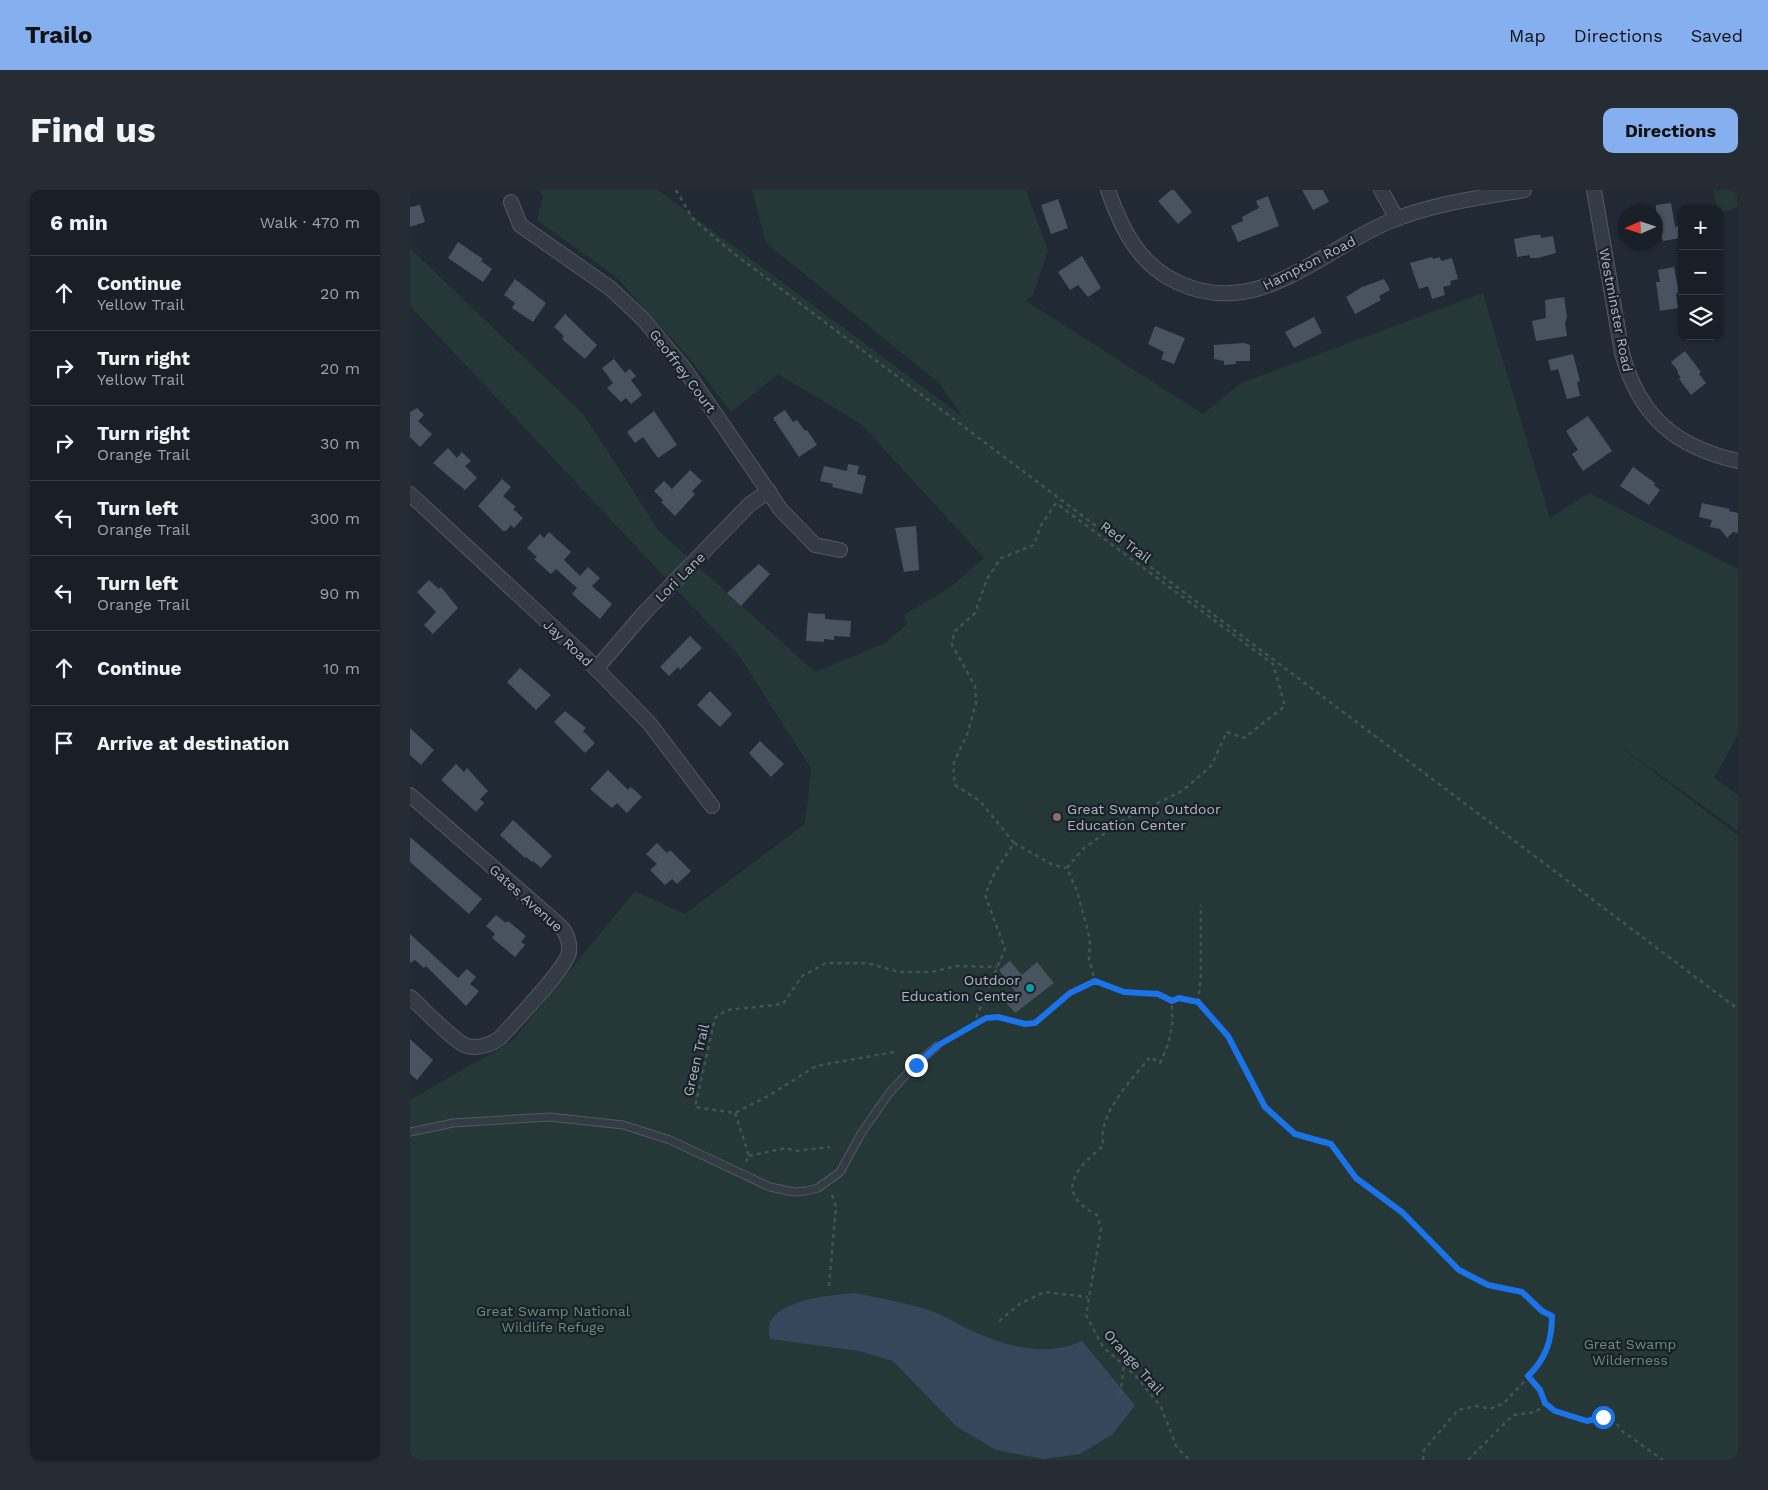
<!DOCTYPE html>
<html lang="en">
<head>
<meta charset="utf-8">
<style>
  :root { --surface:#181f27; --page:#252c33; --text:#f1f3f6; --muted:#9fa2a7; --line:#363d44; --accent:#85afef }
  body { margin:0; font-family:"Work Sans",sans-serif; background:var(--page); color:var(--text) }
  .controls { position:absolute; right:15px; top:15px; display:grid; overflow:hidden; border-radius:10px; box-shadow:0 1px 4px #0004 }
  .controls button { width:45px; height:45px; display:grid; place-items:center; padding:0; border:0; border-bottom:1px solid var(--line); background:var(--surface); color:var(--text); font:25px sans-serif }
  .compass { position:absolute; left:1208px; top:15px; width:45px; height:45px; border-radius:50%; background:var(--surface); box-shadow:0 1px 4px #0004; rotate:267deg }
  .stop { position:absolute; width:15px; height:15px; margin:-11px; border:4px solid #1a73e8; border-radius:50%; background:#fff }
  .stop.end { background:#1a73e8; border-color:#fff; box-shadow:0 1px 5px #0008 }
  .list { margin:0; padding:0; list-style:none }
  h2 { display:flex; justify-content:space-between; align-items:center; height:65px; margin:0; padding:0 20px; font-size:21px }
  h2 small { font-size:16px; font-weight:400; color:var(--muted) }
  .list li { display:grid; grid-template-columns:32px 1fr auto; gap:15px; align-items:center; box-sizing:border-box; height:75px; padding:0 20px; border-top:1px solid var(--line) }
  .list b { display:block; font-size:19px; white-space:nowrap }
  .list p { margin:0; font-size:16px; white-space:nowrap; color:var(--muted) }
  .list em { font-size:16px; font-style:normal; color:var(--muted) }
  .icon { flex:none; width:28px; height:28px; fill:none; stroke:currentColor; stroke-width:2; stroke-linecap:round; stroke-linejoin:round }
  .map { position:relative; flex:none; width:1328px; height:1270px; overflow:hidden; border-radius:10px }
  header { display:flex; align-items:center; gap:30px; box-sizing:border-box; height:70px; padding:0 25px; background:var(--accent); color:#111 }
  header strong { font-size:24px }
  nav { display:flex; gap:28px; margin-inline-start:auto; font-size:18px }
  .intro { display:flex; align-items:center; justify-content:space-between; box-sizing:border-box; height:120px; padding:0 30px }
  h1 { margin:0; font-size:35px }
  .button { padding:12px 22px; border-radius:10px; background:var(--accent); color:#111; font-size:18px; font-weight:700 }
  main { display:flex; gap:30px; padding:0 30px }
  aside { flex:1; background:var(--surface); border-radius:10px; box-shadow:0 1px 4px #0004 }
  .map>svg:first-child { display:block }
  .green { fill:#253737 }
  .water { fill:#36475c }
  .building { fill:#495360 }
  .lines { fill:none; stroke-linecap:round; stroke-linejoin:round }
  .service-casing { stroke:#515963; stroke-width:9 }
  .minor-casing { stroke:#515963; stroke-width:16 }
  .path { stroke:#425255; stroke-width:2.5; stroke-dasharray:4 4; stroke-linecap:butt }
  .service { stroke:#343b45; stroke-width:7 }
  .minor { stroke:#343b45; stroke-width:14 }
  .route { stroke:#1a73e8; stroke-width:6 }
  .education-dot { fill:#8d6e63; stroke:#192029; stroke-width:2 }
  .culture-dot { fill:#0f9aa8; stroke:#192029; stroke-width:2 }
  .labels { text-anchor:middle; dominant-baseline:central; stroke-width:4.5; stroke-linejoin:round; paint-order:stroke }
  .street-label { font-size:14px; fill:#aeb6c2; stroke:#192029 }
  .poi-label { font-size:14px; fill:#aeb6c2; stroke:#192029; text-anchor:start }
  .park-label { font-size:14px; fill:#679070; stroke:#192029 }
</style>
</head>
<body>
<header>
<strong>Trailo</strong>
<nav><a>Map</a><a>Directions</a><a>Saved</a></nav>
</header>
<div class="intro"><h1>Find us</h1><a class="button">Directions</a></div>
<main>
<aside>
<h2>6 min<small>Walk · 470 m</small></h2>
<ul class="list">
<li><svg class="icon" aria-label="ahead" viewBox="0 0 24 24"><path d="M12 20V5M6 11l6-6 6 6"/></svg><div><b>Continue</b><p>Yellow Trail</p></div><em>20 m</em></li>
<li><svg class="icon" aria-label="right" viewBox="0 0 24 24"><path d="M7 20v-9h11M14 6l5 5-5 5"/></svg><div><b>Turn right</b><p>Yellow Trail</p></div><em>20 m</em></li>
<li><svg class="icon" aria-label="right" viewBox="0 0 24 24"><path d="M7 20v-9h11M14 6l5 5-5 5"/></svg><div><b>Turn right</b><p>Orange Trail</p></div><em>30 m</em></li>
<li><svg class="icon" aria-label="left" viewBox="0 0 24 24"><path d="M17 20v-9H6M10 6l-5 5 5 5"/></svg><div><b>Turn left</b><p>Orange Trail</p></div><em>300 m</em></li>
<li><svg class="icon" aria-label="left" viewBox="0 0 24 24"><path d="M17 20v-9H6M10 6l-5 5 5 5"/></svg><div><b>Turn left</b><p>Orange Trail</p></div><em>90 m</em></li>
<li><svg class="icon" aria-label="ahead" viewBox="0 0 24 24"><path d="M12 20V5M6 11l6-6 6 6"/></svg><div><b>Continue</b></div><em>10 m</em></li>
<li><svg class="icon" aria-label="arrive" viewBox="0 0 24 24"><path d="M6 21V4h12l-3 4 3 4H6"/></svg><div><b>Arrive at destination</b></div></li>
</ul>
</aside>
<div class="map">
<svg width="1328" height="1270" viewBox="0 0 1328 1270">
  <rect width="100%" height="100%" fill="#202934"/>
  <g class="green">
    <path d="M129,0H248L552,226L529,193L356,53L342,0H616L638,60L623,105L616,111L793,224L831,193L1073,103L1140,328L1179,303L1328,379V545L1304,588L1328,605V641L1201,550L1328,645V1270H0V910L102,851L225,701L275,724L395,634L401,578L330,467L0,116V58L174,225L249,341L405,482L475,453L497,434L494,425L539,398L574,368L451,234L368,184L321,222L280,169L206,87L127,30L133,7Z"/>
    <path d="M1303,0H1326L1328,17L1309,24Z"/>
  </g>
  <path class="water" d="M446,1103C472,1109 499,1113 524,1122C536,1126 547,1134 558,1139C594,1156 635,1168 672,1151L725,1215L703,1244L670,1264L633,1269L586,1260L546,1236L483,1171L449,1161L360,1149C348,1110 421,1105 446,1103Z"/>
  <g class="building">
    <path d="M761,0H764L782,22L768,34L748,11Z"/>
    <path d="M892,0H913L919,12L903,20Z"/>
    <path d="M858,6L869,36L828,52L821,36L833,31L832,27L849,18L846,11Z"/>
    <path d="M648,9L658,38L641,44L631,15Z"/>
    <path d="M1261,13L1265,37L1268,36L1270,48L1253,51L1249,38L1246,39V15Z"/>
    <path d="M10,15L15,32L0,37V17Z"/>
    <path d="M1124,45H1131V48L1143,46L1146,63L1128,68H1120V65L1107,67L1104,49Z"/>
    <path d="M48,52L73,69L71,71L82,79L73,92L38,68Z"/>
    <path d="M672,66L691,98L678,107L668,95L660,100L648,82Z"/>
    <path d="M1022,67L1023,69L1030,67L1031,71L1042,68L1048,89L1040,91L1041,95L1033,97L1035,105L1022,109L1018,96L1009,99L1000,73Z"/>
    <path d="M1264,77L1269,103H1266L1268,118L1250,121L1246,92H1250L1248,80Z"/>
    <path d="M105,89L136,113L123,132L102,118L105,113L94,105Z"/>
    <path d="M974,89L980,100L969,106L971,110L945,124L936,107L952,97Z"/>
    <path d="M1154,107L1157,127L1155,133L1157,146L1126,151L1122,131L1136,128L1135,110Z"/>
    <path d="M155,124L187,155L175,169L152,149L154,146L144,137Z"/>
    <path d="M904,127L912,143L884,158L875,142Z"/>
    <path d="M745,136L775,148L764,174L751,169L754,162L738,154Z"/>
    <path d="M834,153L840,155V171H826V174L814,175V171L804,169V155Z"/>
    <path d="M1275,161L1291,182L1289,184L1296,193L1281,205L1269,189L1271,188L1267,182L1268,181L1261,172Z"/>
    <path d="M1163,164L1170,191L1167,192L1170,206L1157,209L1148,179L1141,181L1138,170Z"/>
    <path d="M204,169L215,183L220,179L226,186L221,190L232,205L221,214L216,208L211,212L197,198L203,193L192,178Z"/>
    <path d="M7,218L14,225L8,231L22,244L10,257L0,247V222Z"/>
    <path d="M375,220L383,232L387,230L395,241L397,240L407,255L389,267L363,228Z"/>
    <path d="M244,221L267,255L248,268L233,247L225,253L217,242Z"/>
    <path d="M1178,226L1202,261L1173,281L1162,264L1168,260L1156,241Z"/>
    <path d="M38,258L47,268L52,262L61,271L55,276L67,288L55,300L23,273Z"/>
    <path d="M438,274L449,276L447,284L456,286L452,304L422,297L423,294L410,291L414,276L437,281Z"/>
    <path d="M1223,277L1245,293L1244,295L1250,300L1239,315L1210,296Z"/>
    <path d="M280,280L292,291L282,301L285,304L265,326L251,312L253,310L244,301L254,291L262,299Z"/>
    <path d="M92,289L101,297L93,306L106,317L103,319L113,328L104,338L101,335L96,341H93L68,316Z"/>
    <path d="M1292,313L1320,319L1319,321L1328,323V343L1323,342L1317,348L1310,339L1300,337L1302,330L1289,327Z"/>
    <path d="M506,336L509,380L494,382L485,338Z"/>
    <path d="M139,342L161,362L154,370L170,386L178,377L190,388L182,396L202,414L190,429L162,404L167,398L146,379L141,384L124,369L127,367L117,358L130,344L134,348Z"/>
    <path d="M349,374L360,384L331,416L317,403Z"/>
    <path d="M19,390L29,399L31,397L48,418L23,444L14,435L26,422L7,402Z"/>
    <path d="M398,423L415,424V429L441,431L440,447L424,446V450L414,449V452L396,451Z"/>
    <path d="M280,446L292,458L270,480L268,477L259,486L250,477Z"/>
    <path d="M110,478L141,505L126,520L97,492Z"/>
    <path d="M300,501L322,524L310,537L287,515Z"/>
    <path d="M155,521L176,538L173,541L185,553L175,563L144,532Z"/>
    <path d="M0,538L24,560L11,575L0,565Z"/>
    <path d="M350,551L374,574L361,587L339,563Z"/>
    <path d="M46,574L54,582L57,578L78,601L70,609L74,613L66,622L31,590Z"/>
    <path d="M198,580L218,600L221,597L232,607L217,623L207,613L202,618L180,599Z"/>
    <path d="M103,630L142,666L131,678L123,671L122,672L116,667L115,668L90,645Z"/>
    <path d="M0,647L72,709L59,724L0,672Z"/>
    <path d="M247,653L257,663L260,660L281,681L267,694L262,689L255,695L240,680L247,674L236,664Z"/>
    <path d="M86,725L96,733L98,731L116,746L111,752L115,755L105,767L82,748L85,744L76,736Z"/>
    <path d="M0,744L48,788L57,779L66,787L60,794L69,801L56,816L16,776L14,778L5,770L0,773Z"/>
    <path d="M600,771L612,785L627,772L644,793L605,823L595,811L606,803L589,780Z"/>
    <path d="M0,849L23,870L7,890L0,884Z"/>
  </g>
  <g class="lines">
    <defs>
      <path id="service" d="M0,942L43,933L140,927L213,935L260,950L360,997L384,1002L396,1001L408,998L430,982L452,942L480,902L505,875L527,856"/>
      <g id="minor">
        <path d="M698,0C712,40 729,75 769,93C848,129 909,62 978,32C1021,14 1068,8 1114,0"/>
        <path d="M971,0L987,29"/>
        <path d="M1184,0L1212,163C1229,226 1265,257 1328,271"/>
        <path d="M101,12L110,35L200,98L233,129L273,177L371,320L405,355L430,360"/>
        <path d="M0,304L172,464L240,534L302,616"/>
        <path d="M186,479L235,422L340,314L359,301"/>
        <path d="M0,605L148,734C156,741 160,751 159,762C156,779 104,832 90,848C80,855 69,859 57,856C44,852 12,817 0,807"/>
      </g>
    </defs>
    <use href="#service" class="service-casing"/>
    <use href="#minor" class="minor-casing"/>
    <g class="path">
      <path d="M266,0L283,29L323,63L1328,819"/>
      <path d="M604,653L643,675L657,678"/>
      <path d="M761,811L769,808L788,812L818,846L855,917L885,944L921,954L946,988L993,1023L1049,1080L1078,1095L1112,1102L1132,1121L1142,1126V1142L1130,1175L1094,1213L1080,1219L1067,1216L1048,1220L1014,1260L1013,1270"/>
      <path d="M788,812L791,786V715"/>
      <path d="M563,835L595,759L575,705L585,682L604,653L570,611L545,595L543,575L558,542L566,513L565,496L542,455L544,442L565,423L577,389L591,368L624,355L631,335L646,313L863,474L875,516L834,548L817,542L801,576L772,601L713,630L673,659L657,678L667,701L680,749L679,769L685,791"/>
      <path d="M535,852L576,828L588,827L615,835L625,833L660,803L685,791L714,802L747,804L761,811C765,834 760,852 750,873L740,867C724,887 701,910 694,936C692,942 693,950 693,956C665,979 644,1003 687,1025L691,1039L676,1125L693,1157L726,1186L751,1217L767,1258L780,1270"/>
      <path d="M484,862L406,876L360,905L325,923L285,917L305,828L317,820L373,814L392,786L416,773H457L489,782H522L547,776L587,777"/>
      <path d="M325,923L339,966L334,976"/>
      <path d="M339,966L376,958L385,961L420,957"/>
      <path d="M419,1096L426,1017L421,1001"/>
      <path d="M589,1131L611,1113L635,1102L678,1107"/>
      <path d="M1118,1185L1130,1200L1135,1213L1145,1221L1177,1231L1193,1227L1205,1231L1212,1241L1253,1270"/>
      <path d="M710,1205L714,1175"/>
      <path d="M1058,1270L1103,1225L1126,1222L1135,1213"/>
    </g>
    <use href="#service" class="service"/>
    <use href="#minor" class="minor"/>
  </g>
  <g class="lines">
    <path class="route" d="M506,875L527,856L576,828L588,827L615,834L625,833L660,803L685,791L714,802L748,804L762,811L769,808L788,812L818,846L855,917L885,944L921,954L946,988L993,1023L1049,1080L1078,1095L1112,1102L1132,1121L1142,1126C1142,1150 1136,1169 1118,1186L1130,1200L1135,1213L1145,1221L1177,1231L1193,1227"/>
  </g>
  <circle class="education-dot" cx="647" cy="627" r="5"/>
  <circle class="culture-dot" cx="620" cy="798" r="5"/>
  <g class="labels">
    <g class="street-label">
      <text transform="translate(899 73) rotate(-27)">Hampton Road</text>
      <text transform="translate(1206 120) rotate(79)">Westminster Road</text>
      <text transform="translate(273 181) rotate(53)">Geoffrey Court</text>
      <text transform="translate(716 352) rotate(37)">Red Trail</text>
      <text transform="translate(270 387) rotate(-45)">Lori Lane</text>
      <text transform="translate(158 453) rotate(43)">Jay Road</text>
      <text transform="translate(116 708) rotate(42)">Gates Avenue</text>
      <text transform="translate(286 870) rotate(-77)">Green Trail</text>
      <text transform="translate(724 1172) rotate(48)">Orange Trail</text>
    </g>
    <g class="poi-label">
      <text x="657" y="619">Great Swamp Outdoor<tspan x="657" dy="16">Education Center</tspan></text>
      <text x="610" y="790" text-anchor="end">Outdoor<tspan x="610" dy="16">Education Center</tspan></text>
    </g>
    <g class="park-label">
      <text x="143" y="1121">Great Swamp National<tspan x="143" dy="16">Wildlife Refuge</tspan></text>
      <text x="1220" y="1154">Great Swamp<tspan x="1220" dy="16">Wilderness</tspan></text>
    </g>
  </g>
</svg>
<div class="controls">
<button>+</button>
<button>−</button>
<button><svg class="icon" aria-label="layers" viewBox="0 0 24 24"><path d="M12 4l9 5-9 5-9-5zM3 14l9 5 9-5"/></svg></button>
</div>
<svg class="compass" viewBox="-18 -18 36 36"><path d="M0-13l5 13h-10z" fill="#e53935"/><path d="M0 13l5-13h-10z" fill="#9fa2a7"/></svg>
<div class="stop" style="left:1193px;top:1227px"></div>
<div class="stop end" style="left:506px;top:875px"></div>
</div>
</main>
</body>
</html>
